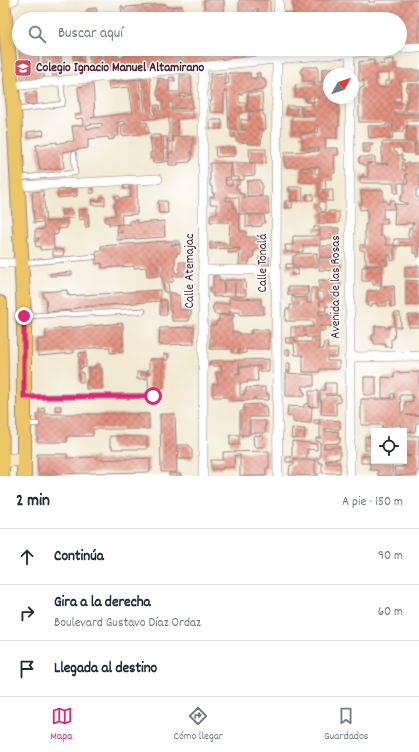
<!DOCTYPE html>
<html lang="es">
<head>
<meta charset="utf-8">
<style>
  :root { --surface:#fff; --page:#f6f6f7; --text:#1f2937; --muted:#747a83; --line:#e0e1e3; --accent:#db2777 }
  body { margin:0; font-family:Dekko,sans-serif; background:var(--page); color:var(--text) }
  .controls { position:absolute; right:12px; bottom:12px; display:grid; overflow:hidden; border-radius:0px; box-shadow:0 2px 10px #0003 }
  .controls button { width:36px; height:36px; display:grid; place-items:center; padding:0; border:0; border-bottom:1px solid var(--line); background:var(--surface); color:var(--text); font:20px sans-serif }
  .compass { position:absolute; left:323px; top:68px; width:36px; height:36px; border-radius:50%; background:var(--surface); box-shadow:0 2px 10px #0003; rotate:51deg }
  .stop { position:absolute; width:12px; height:12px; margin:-9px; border:3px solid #db2777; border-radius:50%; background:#fff }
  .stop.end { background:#db2777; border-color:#fff; box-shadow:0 1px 4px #0008 }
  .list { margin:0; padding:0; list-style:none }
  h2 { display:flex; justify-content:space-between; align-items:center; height:52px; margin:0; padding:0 16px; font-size:17px }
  h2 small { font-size:13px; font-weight:400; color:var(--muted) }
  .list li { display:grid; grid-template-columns:26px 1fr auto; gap:12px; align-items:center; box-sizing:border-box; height:56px; padding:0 16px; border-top:1px solid var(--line) }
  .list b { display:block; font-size:15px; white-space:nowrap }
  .list p { margin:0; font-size:13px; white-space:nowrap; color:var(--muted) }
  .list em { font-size:13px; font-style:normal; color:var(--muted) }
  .icon { flex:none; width:22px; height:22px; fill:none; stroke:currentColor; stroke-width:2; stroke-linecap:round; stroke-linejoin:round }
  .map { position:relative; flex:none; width:419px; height:476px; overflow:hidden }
  .search { position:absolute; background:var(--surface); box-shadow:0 2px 10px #0003; left:12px; right:12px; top:12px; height:44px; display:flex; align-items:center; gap:10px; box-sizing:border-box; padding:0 14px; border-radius:22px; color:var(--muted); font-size:15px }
  .sheet { height:220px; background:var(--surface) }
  nav { display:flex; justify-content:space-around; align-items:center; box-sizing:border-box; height:56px; border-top:1px solid var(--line); background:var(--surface); font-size:11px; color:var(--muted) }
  nav a { display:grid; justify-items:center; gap:2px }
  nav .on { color:var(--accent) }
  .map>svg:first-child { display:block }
  .building { fill:url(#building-cross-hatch); fill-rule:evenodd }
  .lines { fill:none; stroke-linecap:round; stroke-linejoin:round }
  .service-casing { stroke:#9e847f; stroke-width:6 }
  .minor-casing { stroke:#9e847f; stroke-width:10 }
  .secondary-casing { stroke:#9e847f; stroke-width:14 }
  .primary-casing { stroke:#9e847f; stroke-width:16 }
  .service { stroke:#fff; stroke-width:4.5 }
  .minor { stroke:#fff; stroke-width:9 }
  .secondary { stroke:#f7e8c3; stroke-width:13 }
  .primary { stroke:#ecc569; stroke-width:14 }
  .route { stroke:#db2777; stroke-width:5 }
  .labels { text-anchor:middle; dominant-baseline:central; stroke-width:3; stroke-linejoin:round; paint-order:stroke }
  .poi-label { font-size:13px; font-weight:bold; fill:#4a1f2b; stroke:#fff; text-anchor:start }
  .street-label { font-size:13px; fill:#4a1f2b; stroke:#fff }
</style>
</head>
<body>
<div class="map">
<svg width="419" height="476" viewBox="0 0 419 476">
  <defs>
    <pattern id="building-cross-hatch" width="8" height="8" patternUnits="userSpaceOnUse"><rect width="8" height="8" fill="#e39380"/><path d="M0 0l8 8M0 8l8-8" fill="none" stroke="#ba7769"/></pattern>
  </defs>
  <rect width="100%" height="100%" fill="#fff"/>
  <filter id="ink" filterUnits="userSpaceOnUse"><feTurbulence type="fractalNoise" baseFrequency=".025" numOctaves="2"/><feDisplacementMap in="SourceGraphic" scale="8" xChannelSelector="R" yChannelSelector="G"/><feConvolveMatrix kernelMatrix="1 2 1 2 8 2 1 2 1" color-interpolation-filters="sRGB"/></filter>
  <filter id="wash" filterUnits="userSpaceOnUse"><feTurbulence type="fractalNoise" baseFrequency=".012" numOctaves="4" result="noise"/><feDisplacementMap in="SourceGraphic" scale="16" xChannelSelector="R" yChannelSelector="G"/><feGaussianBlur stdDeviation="0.9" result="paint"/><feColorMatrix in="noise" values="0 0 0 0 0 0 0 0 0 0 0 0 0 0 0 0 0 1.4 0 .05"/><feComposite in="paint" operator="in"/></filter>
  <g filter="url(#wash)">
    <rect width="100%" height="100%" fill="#f2e9d3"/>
    <g id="blocks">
      <g class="building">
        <path d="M204,0H224V19H205Z"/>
        <path d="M239,0H270V19H257V11H258V9H254V19H239Z"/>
        <path d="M293,0H369V2H375V0H419V43L400,44V19H284V14L293,13Z"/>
        <path d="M166,4V7L182,6V8H183V9H182L183,19H122L121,6H123L124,10L126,9V7Z"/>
        <path d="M96,8L97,14L113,12L114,19H85V14L88,9Z"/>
        <path d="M39,13H46L50,17V19H40Z"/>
        <path d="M19,49H61V63H60L61,77L53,78L52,63L43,64V52H38L40,73L44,72V79L24,81L21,79Z"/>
        <path d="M73,49H83L84,63H83L82,60H73Z"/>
        <path d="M89,49H98L100,69H98V71H92V69H90Z"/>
        <path d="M100,49H112L113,55H118L119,58L125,57L124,49H193L194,54L209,52L208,49H270L271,57L102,73Z"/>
        <path d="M285,49H341V50L285,56Z"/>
        <path d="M394,59V69H397V70H419V81H400L401,101H394V103H404V112H394V114H419V121H407V128H403V132H394L393,124H392L393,139H386V137L369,138L368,126H386V124H391L390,122H359V90L362,87H364V81H359V62L374,60V65L384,64V60ZM389,73V81H385V88L376,87L375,74Z"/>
        <path d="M303,67H318V82H322V69L337,68V74H329V98H339V126H337V138H323L326,139L325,148H338V155H334L335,173H332V179H325L326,189L322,190H333V201H322V197H319V183L300,182L301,168L315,167V174H319V167H285V152L319,151V148H303L302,137H300V134L315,132H292V116H313V114H302V106H312V102H318V97H313L314,102H306V97H296L295,85H314V81H303V74H301V69H303ZM315,125H318L319,133L315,132Z"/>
        <path d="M225,73V85L229,83L228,73H250V78H257L256,73H260V78H264V81H266V87H264V90L242,92V95L239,94V103H246V112H239V129H229L227,91H224V112H210V101H212L211,91H210V74Z"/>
        <path d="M180,75H191L192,94H180V97L192,95V108L172,109V102H169V109H172V111H193V118L177,119L178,136H172V142H169V117L140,120L141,123L147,122L149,133L122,136L121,125L126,124L125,121L118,122L119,136H114V139L109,140L108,137L88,139V148L62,152L64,168L40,170L36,145L57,142V144L69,141L70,142L74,141L72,126L83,125L82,118L75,119V115L81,114L78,87L93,84L95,117L91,118L133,113L129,87L109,89L108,82L150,78L153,105H151L152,114L153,116L155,115L154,107L155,105H159L160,112H162V100H159V96H157L158,78L164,79V80H169L170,77H174L175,81H169V92H180ZM139,80H142L145,113H142ZM102,123V127L87,129L86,125Z"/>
        <path d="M407,84H419V112H406V101H408V91H406V87H408Z"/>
        <path d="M36,92L37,104L26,105V93Z"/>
        <path d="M248,93H262L263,111H247Z"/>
        <path d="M287,106H301L300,114H287Z"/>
        <path d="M263,111V115H265L266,129H257H262L261,144H247L248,142L239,143V141H236V137H231V130H237L238,136H239V130H246V129H241V119L249,121V112Z"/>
        <rect x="210" y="120" width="12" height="9"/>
        <path d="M407,126H419V141H406Z"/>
        <path d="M43,130L44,135L27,138V132Z"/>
        <path d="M150,135H161L162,147H164L163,137H167L169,159V153H173V137L193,136V145H192V152H190L192,153V160H190V162L178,163V165H169V161L165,162L164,149H162L163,162L153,163L152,158L150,159V153H152Z"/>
        <path d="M382,142H414V153H403V148H394V152H397V155H402V159L405,160L402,162V170L404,169V171H406L404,163H418L419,183L418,190H416V197H418L419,203V257H417V253H413V245L394,246V260L391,261V255H387V259H383V260H387V265H382L381,285H373V281H362V267L381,265H366V259H365L364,250H360V245H365V224H367V209L360,210L359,204H362L361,191L383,190V201H387V204L390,203V200H394V209H383V219L387,218V224H380V236H384V238H386V245H394V239H409L408,235L409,228H412V224H414V223H407V224L394,225L395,204L407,205V203H404V202L400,201V197H402V193H404V183H398V193H394V183H360V177H363L361,176L362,174H364L363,177H368V164L373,163H367V165H363V163H359V157H375V164H389L382,163ZM405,174H408L406,175L408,183H405Z"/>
        <path d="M363,143H373V145H370V152H363Z"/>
        <rect x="415" y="143" width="4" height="12"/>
        <path d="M215,147H235V156L216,157Z"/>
        <path d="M249,149H266V163H250Z"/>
        <path d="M210,163H230L231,177L224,178L230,177L231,180H225L226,185H232V180H239V185H236V189H239V194H244V197H268L269,214H239V197H226V201H233V208H236V214H239L240,231H246V237H261L262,238V245H266V249L256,248V251H254L253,258H250L249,263L248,265H239L240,248L210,249V242L226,243V245H229L230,222H210V214H217V204H210V197H214V193H212V186H210Z"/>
        <path d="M231,163H255V175L244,176V180H239V177H233Z"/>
        <path d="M253,180H260V183H262V196H247V181H253Z"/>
        <path d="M137,184V214L121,215L122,224L109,225V222H105V217L116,215V213H115L114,204H116L117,200H115V196H119V199L131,197V185Z"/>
        <path d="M123,185H129V189H124Z"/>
        <path d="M289,187H302L303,201L291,200V191H289Z"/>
        <path d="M77,188V196L58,198V190Z"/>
        <circle cx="92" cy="191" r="2.5"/>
        <path d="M43,191L46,222L67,220V228L58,229V234L53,235L54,249L64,250L63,256H53V249L40,250V246L36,247L35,241L39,240V238L35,239V230L44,229L43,222L34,223L32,192Z"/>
        <rect x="307" y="194" width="6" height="6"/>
        <path d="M100,197H105V205H91L92,200L100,201Z"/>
        <path d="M158,201H167L168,213H159Z"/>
        <rect x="285" y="201" width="7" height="7"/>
        <path d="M319,202H325V211L321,212V208H319Z"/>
        <path d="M88,209L89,227H85V219L79,220L78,210Z"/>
        <path d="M61,210H72L73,218L62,219Z"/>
        <path d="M329,211H335V212H339V223L319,224V213L329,212Z"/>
        <path d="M246,215H264L265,223H262V226L246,227Z"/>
        <path d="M137,220L138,223L164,221L165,237L117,240V233L123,232H117V225L130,224V221Z"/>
        <rect x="314" y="227" width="5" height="4"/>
        <path d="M320,228H339V239H320V245H303V252H286L285,245H293V236H316V235H320Z"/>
        <path d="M167,241H180V244H171V246L180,245V253H176L177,256H175V273H179V262H193V276H173V282H168L169,292H164L162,276H160V266H158V276L147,277L146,267L134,268V266L102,268V263L96,264V252L101,251V246Z"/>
        <rect x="320" y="246" width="19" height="11"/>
        <path d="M238,248V252L228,253V250Z"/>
        <path d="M317,253V267H296V265H293V268H286V264H293V256H296V254Z"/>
        <rect x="259" y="257" width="10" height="8"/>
        <path d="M319,258H340V271L319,270Z"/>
        <path d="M419,266V277H405V267Z"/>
        <rect x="292" y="269" width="6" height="6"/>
        <path d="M72,272V275L50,276V274Z"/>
        <path d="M213,276H219V280H223L224,292L225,280H245L246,296H235V283L234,296L213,297V293H210V288H213Z"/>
        <path d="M319,280L340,281V292H335L337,307L325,306L326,311H319V315L336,314L338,322H336V326H319L325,327V331H319V337H306V335L304,336V337H291V327H304V332H306V327H313V321H285L286,309H290V305H299V303H292V296H294V298L307,297V303H311V288H317V298L319,299L320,306V301H324V292H319Z"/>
        <path d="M406,280L419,281V285H416H419V305H406Z"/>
        <path d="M381,286H394L395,307H390V301L387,300V306H377V303L372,304V306H367V291H380Z"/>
        <rect x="288" y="287" width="20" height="8"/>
        <path d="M67,290V294H69V296L160,290V301L82,307L72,309V310L47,312L46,298H43V292Z"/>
        <path d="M169,293H175V295H179L180,310H191V315H189V321H172L171,310H169Z"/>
        <path d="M229,298L261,299V306H264V314L240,315V312H229V315L214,314V310H212L214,304H229Z"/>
        <path d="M160,300H166L167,315H160Z"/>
        <path d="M394,313H400L401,327H395L394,339H391V347H385L386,344H374V340H372V335H375V326H385V328H389V326H395Z"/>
        <path d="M219,315H234V317L232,318V332H239V334H251V330H269V349H246V353L239,354V349H238V353H232V349H210V325H216V321H219Z"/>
        <path d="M408,315H419V327H409Z"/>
        <path d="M123,323V352L110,353V347L74,349V353L38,356V339H46V330Z"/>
        <path d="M194,327V344L159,345L160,328Z"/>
        <path d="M285,338H295V342H312V338H319V349H324L323,343L327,342L328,349H338L337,357H327V361H339V369H320V372H303V355H295L294,343H286Z"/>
        <rect x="286" y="349" width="3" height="6"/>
        <path d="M86,352V367L79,368V353Z"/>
        <rect x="164" y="354" width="4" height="6"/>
        <path d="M149,359H163V389H149L147,370H149Z"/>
        <path d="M269,359V372H260V366H239V364V373H235V375H240L239,367H257L258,381H247L248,383H240V395H244V393H246V388L265,387V392H267V394H269V400H255V397L253,398V400L231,401V397H213V384H218L216,372H222L221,366H212L210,365V361Z"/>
        <path d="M286,363H290V372L286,371Z"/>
        <path d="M97,364H100V368H102V389H86V381H88V368H94V366H97Z"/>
        <path d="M79,368H81V373H83V382H79Z"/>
        <rect x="137" y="372" width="9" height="7"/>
        <path d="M416,372H419V415H406H419V423H416L415,432L400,431L401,425H395L394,428H384L385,431H382V425H361V399H395L394,393L391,394V398H382V377L394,378V373ZM400,395H412L413,401L405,402V412L401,413Z"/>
        <path d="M286,373L314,375V386H302L301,389H303V392H305V396H286Z"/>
        <rect x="364" y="377" width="12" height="18"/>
        <path d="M325,383H336V394H325L326,396L340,395V402L336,403V415L321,414L322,401H320V390H325Z"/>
        <path d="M309,391H318V407L307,406L312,407L311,423L293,422V416H287L288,406L304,407V404H309Z"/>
        <path d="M260,404V406H266L267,417H249V435H240V412L244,410V405Z"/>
        <path d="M55,406H61V410L55,411Z"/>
        <path d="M44,408L45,414H149V429H93V436H67V442H37V414H39V409Z"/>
        <path d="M160,414H175L177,472H161Z"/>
        <path d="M320,419L340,421V429H325V432L338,431V438H340V443L324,444V448L340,447V458L326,460V463H340V473H322V463H320L316,458H320V442L316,441V438H320Z"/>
        <rect x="314" y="420" width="5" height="4"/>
        <path d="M250,421H266L265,433H250Z"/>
        <path d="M292,428L305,429L304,439L291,438Z"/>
        <rect x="230" y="435" width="9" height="10"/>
        <path d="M263,435L264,447H254L253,436Z"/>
        <path d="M110,436L147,437V449H112V446H110Z"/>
        <path d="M404,436H419L418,456H419V471H417V475L395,476L394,467H404V464L402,465V461H404V456H411L404,455Z"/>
        <rect x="365" y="437" width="9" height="13"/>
        <path d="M292,441L317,444V450L307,449V458H294V460H315V474H318V476L289,475L290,465H294V462H286V457H292Z"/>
        <path d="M177,445H189L192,451V459H178L179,451H177Z"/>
        <path d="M269,451V468H266V476H240V455H235L234,467H223V469H211V460H223V452Z"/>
        <path d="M37,454H67V458L97,457V460L150,458V472L38,474Z"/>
        <rect x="361" y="456" width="9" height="7"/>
        <path d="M377,461H392V476H378V470H370V462Z"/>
        <path d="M169,473L181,474V476H169Z"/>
      </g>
    </g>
  </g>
  <g filter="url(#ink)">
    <use href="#blocks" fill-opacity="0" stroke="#9e847f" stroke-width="1"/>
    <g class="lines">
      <defs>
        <g id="service">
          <path d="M15,110L62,104L63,101L61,82"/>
          <path d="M18,178L75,173L74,154"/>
          <path d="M23,263L94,257"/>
          <path d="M26,316L143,311"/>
          <path d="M26,397L153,396"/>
          <path d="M26,424H37"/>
        </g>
        <g id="minor">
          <path d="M3,5L14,0"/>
          <path d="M278,19L279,0"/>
          <path d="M400,48L419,47"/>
          <path d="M277,49L276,270L278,476"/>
          <path d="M350,74V53"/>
          <path d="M12,86L276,59L395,49"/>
          <path d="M350,98V476"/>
          <path d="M17,186L158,179"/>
          <path d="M0,263H21"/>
          <path d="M203,270H276"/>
          <path d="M349,357L419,356"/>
          <path d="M203,476V66"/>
        </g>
        <path id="secondary" d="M0,461L24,459"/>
        <g id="primary">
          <path d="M3,0L14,110L24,316V476"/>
          <path d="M0,303L2,476"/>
        </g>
      </defs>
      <use href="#service" class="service-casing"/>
      <use href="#minor" class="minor-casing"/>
      <use href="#secondary" class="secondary-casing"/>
      <use href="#primary" class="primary-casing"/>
      <use href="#service" class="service"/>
      <use href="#minor" class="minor"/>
      <use href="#secondary" class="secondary"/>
      <use href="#primary" class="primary"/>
    </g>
  </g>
  <g class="lines" filter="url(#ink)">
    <path class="route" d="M24,316V397L153,396"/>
  </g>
  <defs>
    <symbol id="university-square" viewBox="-11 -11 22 22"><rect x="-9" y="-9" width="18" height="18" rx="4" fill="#d1495b" stroke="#fff"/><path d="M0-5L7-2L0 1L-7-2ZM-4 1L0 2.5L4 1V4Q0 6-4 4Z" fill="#fff"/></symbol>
  </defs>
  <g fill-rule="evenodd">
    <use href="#university-square" x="13" y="58" width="20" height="20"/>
  </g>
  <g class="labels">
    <g class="poi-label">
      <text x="36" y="68">Colegio Ignacio Manuel Altamirano</text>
    </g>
    <g class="street-label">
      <text transform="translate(263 263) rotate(-90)">Calle Tonalá</text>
      <text transform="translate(190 271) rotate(-90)">Calle Atemajac</text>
      <text transform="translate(336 287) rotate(-90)">Avenida de las Rosas</text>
    </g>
  </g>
</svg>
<div class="controls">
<button><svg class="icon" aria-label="locate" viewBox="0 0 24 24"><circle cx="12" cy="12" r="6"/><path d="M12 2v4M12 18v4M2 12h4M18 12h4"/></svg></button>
</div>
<svg class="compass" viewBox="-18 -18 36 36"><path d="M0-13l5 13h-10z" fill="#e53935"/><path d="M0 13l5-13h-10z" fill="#747a83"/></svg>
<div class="stop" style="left:153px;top:396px"></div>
<div class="stop end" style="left:24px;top:316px"></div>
<div class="search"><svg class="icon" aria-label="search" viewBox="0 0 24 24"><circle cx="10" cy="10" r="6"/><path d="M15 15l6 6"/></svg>Buscar aquí</div>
</div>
<section class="sheet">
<h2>2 min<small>A pie · 150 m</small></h2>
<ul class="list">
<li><svg class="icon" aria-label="ahead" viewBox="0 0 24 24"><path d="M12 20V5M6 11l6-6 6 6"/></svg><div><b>Continúa</b></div><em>90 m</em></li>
<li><svg class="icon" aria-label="right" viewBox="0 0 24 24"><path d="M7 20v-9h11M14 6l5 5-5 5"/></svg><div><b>Gira a la derecha</b><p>Boulevard Gustavo Díaz Ordaz</p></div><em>60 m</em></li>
<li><svg class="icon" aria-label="arrive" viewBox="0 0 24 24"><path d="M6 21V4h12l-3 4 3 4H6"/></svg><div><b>Llegada al destino</b></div></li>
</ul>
</section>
<nav>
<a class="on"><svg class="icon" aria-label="map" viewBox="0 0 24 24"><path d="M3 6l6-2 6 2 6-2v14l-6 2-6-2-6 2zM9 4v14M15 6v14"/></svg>Mapa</a>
<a><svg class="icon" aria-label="directions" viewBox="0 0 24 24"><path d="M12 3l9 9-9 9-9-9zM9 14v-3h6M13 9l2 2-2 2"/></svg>Cómo llegar</a>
<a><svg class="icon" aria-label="saved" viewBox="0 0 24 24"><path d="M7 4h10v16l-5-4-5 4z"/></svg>Guardados</a>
</nav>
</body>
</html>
